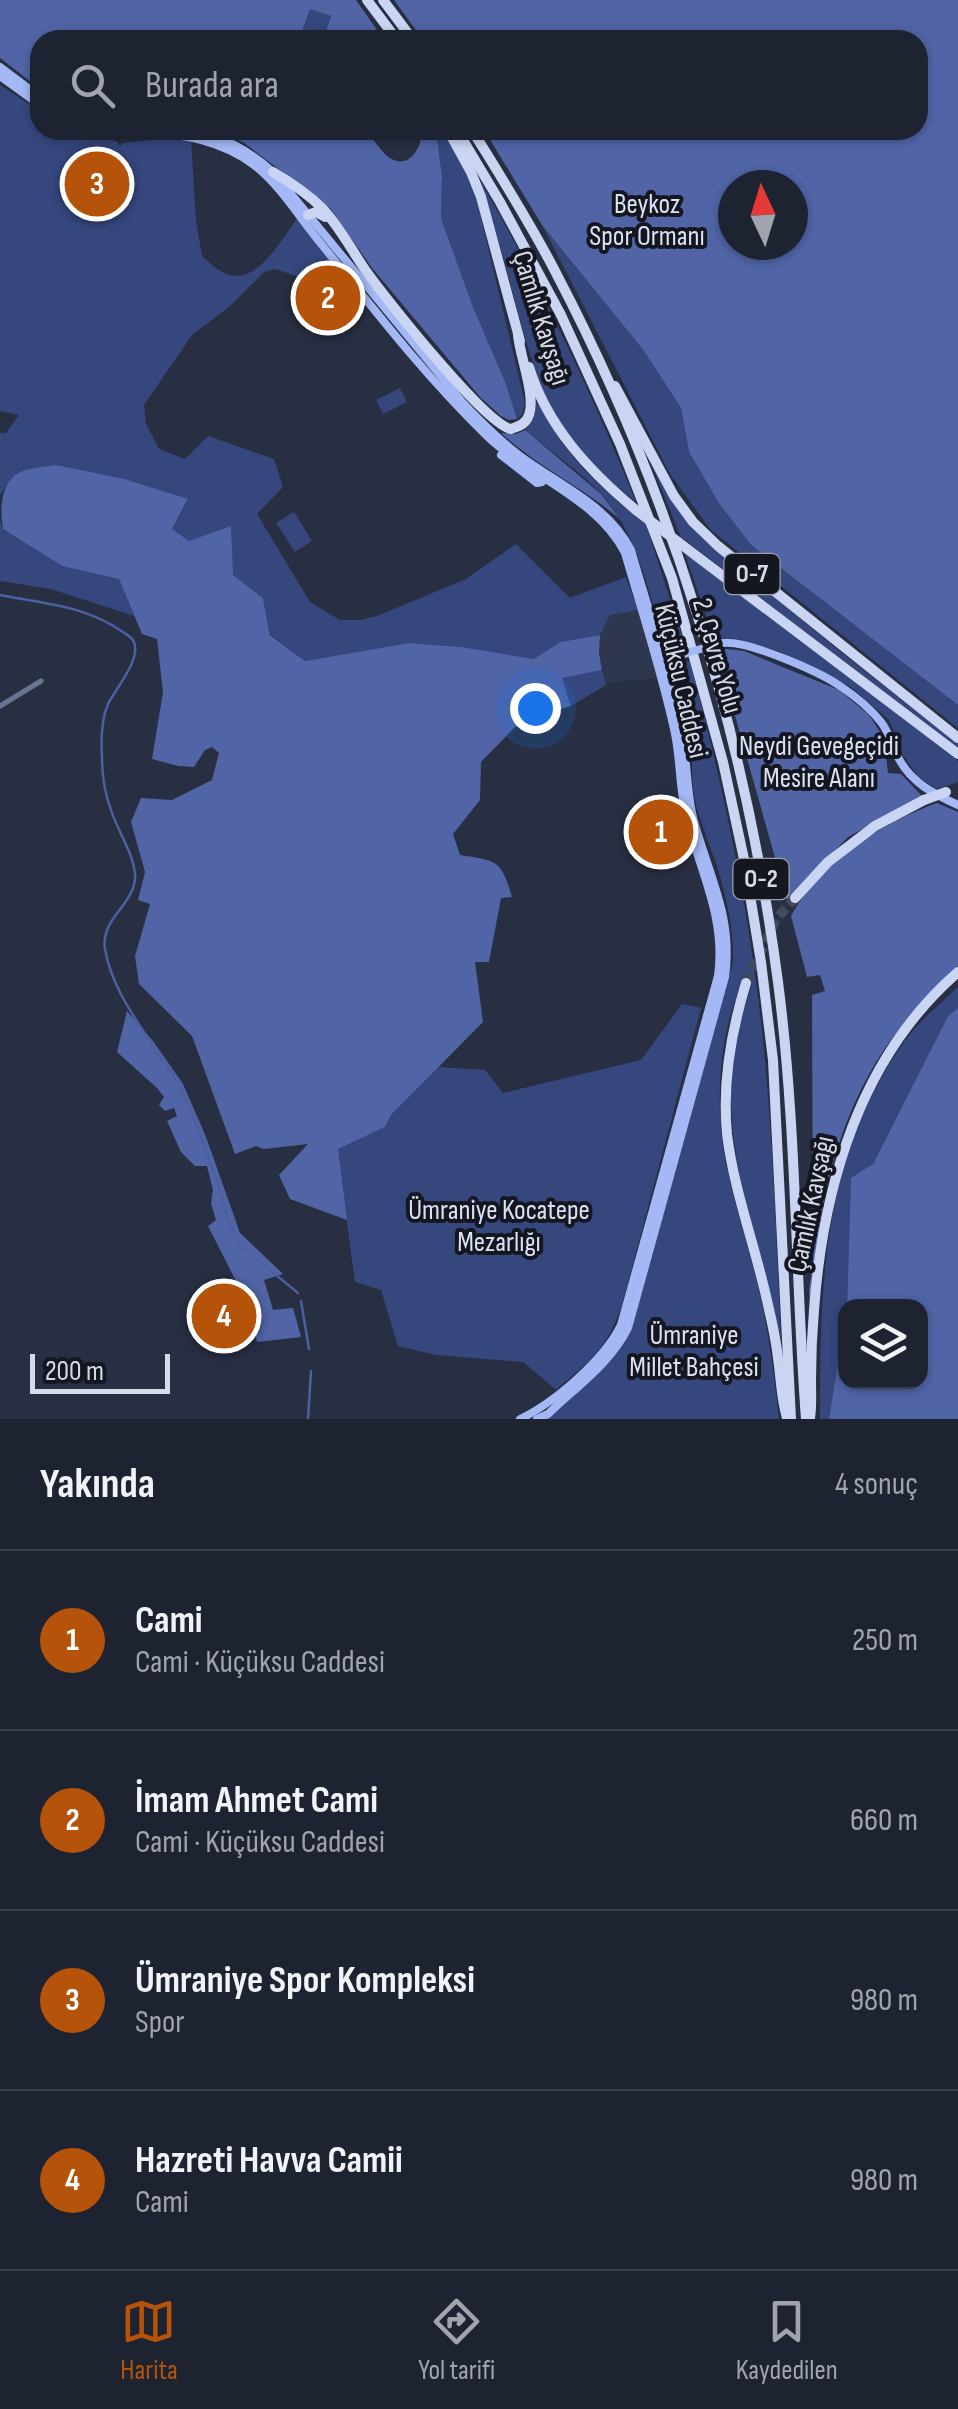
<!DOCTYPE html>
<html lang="tr">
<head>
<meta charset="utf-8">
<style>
  :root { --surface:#1e2332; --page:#2b2f3e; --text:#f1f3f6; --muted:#a1a4ac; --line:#3c404d; --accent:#b45309 }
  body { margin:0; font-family:"Sofia Sans Condensed",sans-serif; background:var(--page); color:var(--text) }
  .controls { position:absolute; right:30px; bottom:30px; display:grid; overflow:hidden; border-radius:20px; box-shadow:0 2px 8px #0004 }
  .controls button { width:90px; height:90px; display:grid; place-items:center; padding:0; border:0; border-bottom:2px solid var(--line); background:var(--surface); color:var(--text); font:50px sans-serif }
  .compass { position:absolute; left:718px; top:170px; width:90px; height:90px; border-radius:50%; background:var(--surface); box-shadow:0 2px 8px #0004; rotate:356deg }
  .scale { position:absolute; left:30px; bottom:25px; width:140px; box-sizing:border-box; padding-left:10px; border:5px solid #d6dae7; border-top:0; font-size:28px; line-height:35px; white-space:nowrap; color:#d6dae7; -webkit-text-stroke:8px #141720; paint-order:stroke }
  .you { position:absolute; left:535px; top:708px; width:35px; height:35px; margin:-25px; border:8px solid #fff; border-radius:50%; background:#1a73e8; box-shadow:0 0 0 15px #1a73e833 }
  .badge { display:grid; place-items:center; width:65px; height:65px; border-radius:50%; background:var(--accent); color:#fff; font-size:32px; font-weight:700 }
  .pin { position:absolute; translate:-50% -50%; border:5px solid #fff; box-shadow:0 2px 10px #0006 }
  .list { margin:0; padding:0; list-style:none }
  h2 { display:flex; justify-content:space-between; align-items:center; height:130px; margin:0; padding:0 40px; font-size:42px }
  h2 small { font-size:32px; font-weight:400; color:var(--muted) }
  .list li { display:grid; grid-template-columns:65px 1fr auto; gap:30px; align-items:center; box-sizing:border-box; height:180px; padding:0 40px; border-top:2px solid var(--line) }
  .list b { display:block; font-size:38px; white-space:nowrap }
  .list p { margin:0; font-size:32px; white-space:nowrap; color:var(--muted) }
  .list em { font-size:32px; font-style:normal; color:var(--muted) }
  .icon { flex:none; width:55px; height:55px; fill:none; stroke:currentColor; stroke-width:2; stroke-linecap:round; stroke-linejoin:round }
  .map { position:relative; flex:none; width:958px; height:1419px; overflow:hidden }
  .search { position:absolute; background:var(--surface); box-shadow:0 2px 8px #0004; left:30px; right:30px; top:30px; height:110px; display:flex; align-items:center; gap:25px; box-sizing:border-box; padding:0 35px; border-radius:30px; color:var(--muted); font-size:38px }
  .sheet { height:850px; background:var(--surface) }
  nav { display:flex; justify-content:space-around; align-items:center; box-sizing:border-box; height:140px; border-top:2px solid var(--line); background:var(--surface); font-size:28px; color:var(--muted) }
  nav a { display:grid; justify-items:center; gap:5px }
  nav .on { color:var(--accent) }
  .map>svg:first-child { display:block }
  .built { fill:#2f3750 }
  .green { fill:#36477e }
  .forest { fill:#5064a6; fill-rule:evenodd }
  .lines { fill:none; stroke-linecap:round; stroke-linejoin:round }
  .stream { stroke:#4c60a1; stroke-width:2.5 }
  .highway-tunnel { stroke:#42495b; stroke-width:10; stroke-dasharray:10 5; stroke-linecap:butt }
  .minor { stroke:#6a7492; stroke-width:5 }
  .major { stroke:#a3b8f5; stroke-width:8 }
  .highway { stroke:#cad5f3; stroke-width:10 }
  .major-bridge { stroke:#a3b8f5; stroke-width:8 }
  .highway-bridge { stroke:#cad5f3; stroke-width:10 }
  .labels { text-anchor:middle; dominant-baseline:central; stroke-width:8; stroke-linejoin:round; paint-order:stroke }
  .shield { fill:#141720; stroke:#9ca0ab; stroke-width:2.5 }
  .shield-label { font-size:25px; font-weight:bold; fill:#d6dae7 }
  .park-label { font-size:28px; fill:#dbe2f6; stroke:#141720 }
  .street-label { font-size:28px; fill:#d6dae7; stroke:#141720 }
</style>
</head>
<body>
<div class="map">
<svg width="958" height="1419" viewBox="0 0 958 1419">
  <rect width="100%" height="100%" fill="#282f42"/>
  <path class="built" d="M638,610L659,678L612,682L606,685L599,653L600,635L610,615Z"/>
  <g class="green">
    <path d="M310,9L331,16L323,40H299Z"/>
    <path d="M0,85L40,111V130H70L75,133L116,141L120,146L123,143L179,137L191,139L196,221L202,256C208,261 215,268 222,272C255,290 281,240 297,219L337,269L309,283L299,277L275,269L264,272L230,306L192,335L144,405L146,424L159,449L185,459L208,436L274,459L283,487L257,514L310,602L340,620H360L377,616L466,579L516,544L570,598L626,577L638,610L610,615L600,635L560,642L534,659L462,647L409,643L305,661L270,634L263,598L172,530L188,500L17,473L0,495V433H6L19,415L0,411Z"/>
    <path d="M436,130H444L463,165L475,192L525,403L522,414L517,419L506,384L473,307L441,218L442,176Z"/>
    <path d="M477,175C538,280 590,389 636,502C610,481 583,459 565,431C539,392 527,346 515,301C504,259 492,216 477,175Z"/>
    <path d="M542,225L644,351L681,408L689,452L718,502L751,545L958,705V728L710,529L670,474Z"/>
    <path d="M400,388L407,402L383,414L376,400Z"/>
    <path d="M537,400L562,443L585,471L625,508L645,522L686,648C675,650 669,648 663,640C648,590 638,536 603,496C582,472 549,451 525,430L534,418Z"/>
    <path d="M652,466L680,513L702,538L841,652L958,744V749L681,537Z"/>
    <path d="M294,512L312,541L295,552L276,523Z"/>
    <path d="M0,520L3,529L62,566L119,578L134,616L51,589L0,581Z"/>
    <path d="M685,554L800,638L958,761V782L937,789L919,778L903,755L889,720L851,687L779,651L730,638L714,639Z"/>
    <path d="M690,661C717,764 741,869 755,975C772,1095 775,1218 781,1339C758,1249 721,1144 733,1051C736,1028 745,1006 752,984L743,980C722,1026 717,1081 721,1131C726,1182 745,1232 757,1282C768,1327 774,1373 779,1419H544L631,1331L664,1206L733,962C734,928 726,895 716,863C708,840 698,819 694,795C691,775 693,754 689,733C685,712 669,687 676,665Z"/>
    <path d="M602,670L606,685L571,706L562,677Z"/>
    <path d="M958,987V1008L948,1016L873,1164L851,1179L847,1306L829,1419H820C820,1283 822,1158 904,1042C919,1021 940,1004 958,987Z"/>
    <path d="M682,1004L701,1008L622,1305C607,1349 591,1360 556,1390L523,1362L436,1355L398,1346L381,1290L355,1282L337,1149L385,1127L391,1115L438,1067L485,1070L503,1093L641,1060Z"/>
  </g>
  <g class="forest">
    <path d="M0,0H356L384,40H323L331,16L310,9L299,40H40V89L0,58Z"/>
    <path d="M394,0H958V705L751,545L718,502L689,452L681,408L644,351L542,225L484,130H918V40H423ZM733,185H793V245H733Z"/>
    <path d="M221,130H366C373,138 379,149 387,156C407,172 423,149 421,130H436L442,176L441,218L473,307L506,384L517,419L509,420L501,416L480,397L372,268L330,208L244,143Z"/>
    <path d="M525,430L601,494L620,519C582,487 537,466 501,433L516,434Z"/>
    <path d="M56,465L124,479L188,499L172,529L189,541L231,526L233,575L263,598L270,635L305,661L409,643L462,647L534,659L560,642L600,635L599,653L602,670L562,678L571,706L544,714L515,727L481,762L480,800L453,834L460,855C497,861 501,859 512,897L501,898L489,962H475L483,1022L391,1115L385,1127L338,1149L347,1220L290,1199L279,1175L308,1144L264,1149L256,1146L235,1154L192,1036L139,984L135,956L150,904L138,900L145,872L131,822L141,798L172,800L212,780L219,753L212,747L205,750L194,767L178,766L152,759L163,692L157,639L142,634L119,579L62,566L3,529C0,510 0,489 15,475C24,468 44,467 56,465Z"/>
    <path d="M727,649L744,651L839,690L869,715L884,738L888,773L901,774L922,796L848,837L787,900L717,652Z"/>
    <path d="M937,803L958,812V966C934,988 904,1021 886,1047C854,1093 833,1152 823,1206C817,1239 815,1273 810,1307L809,1289L813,1263L812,995L825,991L820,975L807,977L791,916C820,862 881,823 937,803Z"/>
    <path d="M958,1008V1419H829L845,1317L846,1382H920V1306H847L851,1178L873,1164L948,1016Z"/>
    <path d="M127,1011L153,1041L183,1084L206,1137L240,1233L283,1274L264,1280L273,1310L293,1308L301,1337L257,1342L251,1319L240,1321L232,1297L240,1289L208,1226L216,1220L211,1203L213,1190L207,1166H195L181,1152L167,1121L177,1116L174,1108L165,1111L159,1105L164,1097L157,1088L117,1052Z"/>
  </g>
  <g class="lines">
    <g class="stream">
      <path d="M0,595C45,604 84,605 123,632C127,635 132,637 134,642C141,661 115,689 108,704C101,720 101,741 102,757C102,774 105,794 111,810C117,830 133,852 135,874C137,904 100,917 105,949C112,990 139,1023 160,1057C167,1067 176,1077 181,1089C195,1118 206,1150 217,1181C223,1200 227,1221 237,1239L242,1247L298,1293"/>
      <path d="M301,1301L309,1349"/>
      <path d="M308,1419L311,1371"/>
    </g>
    <path class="highway-tunnel" d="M746,983L776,919L795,898"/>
    <path class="minor" d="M0,706L41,681"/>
    <g class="major">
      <path d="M0,67L40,97"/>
      <path d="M0,76L40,105"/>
      <path d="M140,130C181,135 220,139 254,165C281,186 301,220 323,246C375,311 427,378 487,436C530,477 597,498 625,553C642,611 661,670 674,729C681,759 679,790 687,820C701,873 726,919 718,976L621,1325C604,1360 554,1403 520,1419"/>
      <path d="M191,130C223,136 248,150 273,172L463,403C481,422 499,440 520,456C559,485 608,505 631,550C648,609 668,668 681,728C687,756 686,785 692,813C706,871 734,914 725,977L628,1328C610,1364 576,1387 548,1414L537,1419"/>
      <path d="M501,455L537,483L542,482L546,478"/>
      <path d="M659,642L668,650L686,653"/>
      <path d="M723,643C747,640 818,671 840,686C855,696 870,708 881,722C889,732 892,746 898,757C911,783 934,794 958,805"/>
      <path d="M666,674L672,661L686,653"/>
    </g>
    <g class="highway">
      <path d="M367,0L397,40"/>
      <path d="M383,0L413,40"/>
      <path d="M448,130L471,172L481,197L520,341"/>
      <path d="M457,130L500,202L561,315L620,444L672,578L723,762L744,859L761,962L773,1060L791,1419"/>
      <path d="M472,130C501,177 531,224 556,273C671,492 746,737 778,982C797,1127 795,1274 806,1419"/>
      <path d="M273,172C290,182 308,194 322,208C340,227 352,251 366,271C386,299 485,424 511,429C519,426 526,424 529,415C536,396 520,357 518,335"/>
      <path d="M308,215L316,212L325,217"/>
      <path d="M529,367C547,426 589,471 636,510"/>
      <path d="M615,386L674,496L693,522L718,546L958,738"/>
      <path d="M678,542L958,754"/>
      <path d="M795,898L828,862L875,826L924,800"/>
      <path d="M746,983C731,1032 722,1083 727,1134C734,1192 756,1248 768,1305C772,1322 776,1340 778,1358C781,1378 781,1398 787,1418"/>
      <path d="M810,1418C812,1405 811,1393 811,1380C811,1357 812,1333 814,1310C823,1186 860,1057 958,972"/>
    </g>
    <path class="major-bridge" d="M686,653L723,643"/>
    <g class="highway-bridge">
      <path d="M636,510L678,542"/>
      <path d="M924,800L946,792"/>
    </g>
  </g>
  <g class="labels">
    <g class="shield">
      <rect x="724.5" y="554" width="55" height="40" rx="8"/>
      <rect x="733.5" y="859" width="55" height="40" rx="8"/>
    </g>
    <g class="shield-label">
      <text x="752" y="574">O-7</text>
      <text x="761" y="879">O-2</text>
    </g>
    <g class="park-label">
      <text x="647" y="204">Beykoz<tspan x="647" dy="32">Spor Ormanı</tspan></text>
      <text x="819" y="746">Neydi Gevegeçidi<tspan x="819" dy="32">Mesire Alanı</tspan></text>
      <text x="499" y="1210">Ümraniye Kocatepe<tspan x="499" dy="32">Mezarlığı</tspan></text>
      <text x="694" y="1335">Ümraniye<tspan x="694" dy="32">Millet Bahçesi</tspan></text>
    </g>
    <g class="street-label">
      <text transform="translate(541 318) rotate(73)">Çamlık Kavşağı</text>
      <text transform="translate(717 656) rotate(74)">2. Çevre Yolu</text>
      <text transform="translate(681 681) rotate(77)">Küçüksu Caddesi</text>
      <text transform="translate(811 1204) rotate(-78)">Çamlık Kavşağı</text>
    </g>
  </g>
</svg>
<div class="controls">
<button><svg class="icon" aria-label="layers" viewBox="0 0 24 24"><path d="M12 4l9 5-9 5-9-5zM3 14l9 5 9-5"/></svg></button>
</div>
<svg class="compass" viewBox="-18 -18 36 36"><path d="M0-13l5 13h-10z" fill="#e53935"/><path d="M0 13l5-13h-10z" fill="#a1a4ac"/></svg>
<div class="scale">200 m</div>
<div class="you"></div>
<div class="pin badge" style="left:661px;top:832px">1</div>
<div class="pin badge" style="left:328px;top:298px">2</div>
<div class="pin badge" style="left:97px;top:184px">3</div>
<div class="pin badge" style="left:224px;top:1316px">4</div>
<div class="search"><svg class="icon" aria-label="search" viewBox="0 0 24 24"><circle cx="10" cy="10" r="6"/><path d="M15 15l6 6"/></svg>Burada ara</div>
</div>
<section class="sheet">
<h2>Yakında<small>4 sonuç</small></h2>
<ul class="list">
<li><span class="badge">1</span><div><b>Cami</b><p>Cami · Küçüksu Caddesi</p></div><em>250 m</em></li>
<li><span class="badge">2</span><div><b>İmam Ahmet Cami</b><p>Cami · Küçüksu Caddesi</p></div><em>660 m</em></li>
<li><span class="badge">3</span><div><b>Ümraniye Spor Kompleksi</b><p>Spor</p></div><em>980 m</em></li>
<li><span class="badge">4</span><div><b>Hazreti Havva Camii</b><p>Cami</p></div><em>980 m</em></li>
</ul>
</section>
<nav>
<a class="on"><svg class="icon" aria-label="map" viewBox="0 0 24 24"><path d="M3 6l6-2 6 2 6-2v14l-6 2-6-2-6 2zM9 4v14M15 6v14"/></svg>Harita</a>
<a><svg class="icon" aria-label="directions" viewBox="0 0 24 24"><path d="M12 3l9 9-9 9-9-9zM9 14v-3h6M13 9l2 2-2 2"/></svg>Yol tarifi</a>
<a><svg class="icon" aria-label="saved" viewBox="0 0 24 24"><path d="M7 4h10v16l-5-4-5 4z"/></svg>Kaydedilen</a>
</nav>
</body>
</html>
